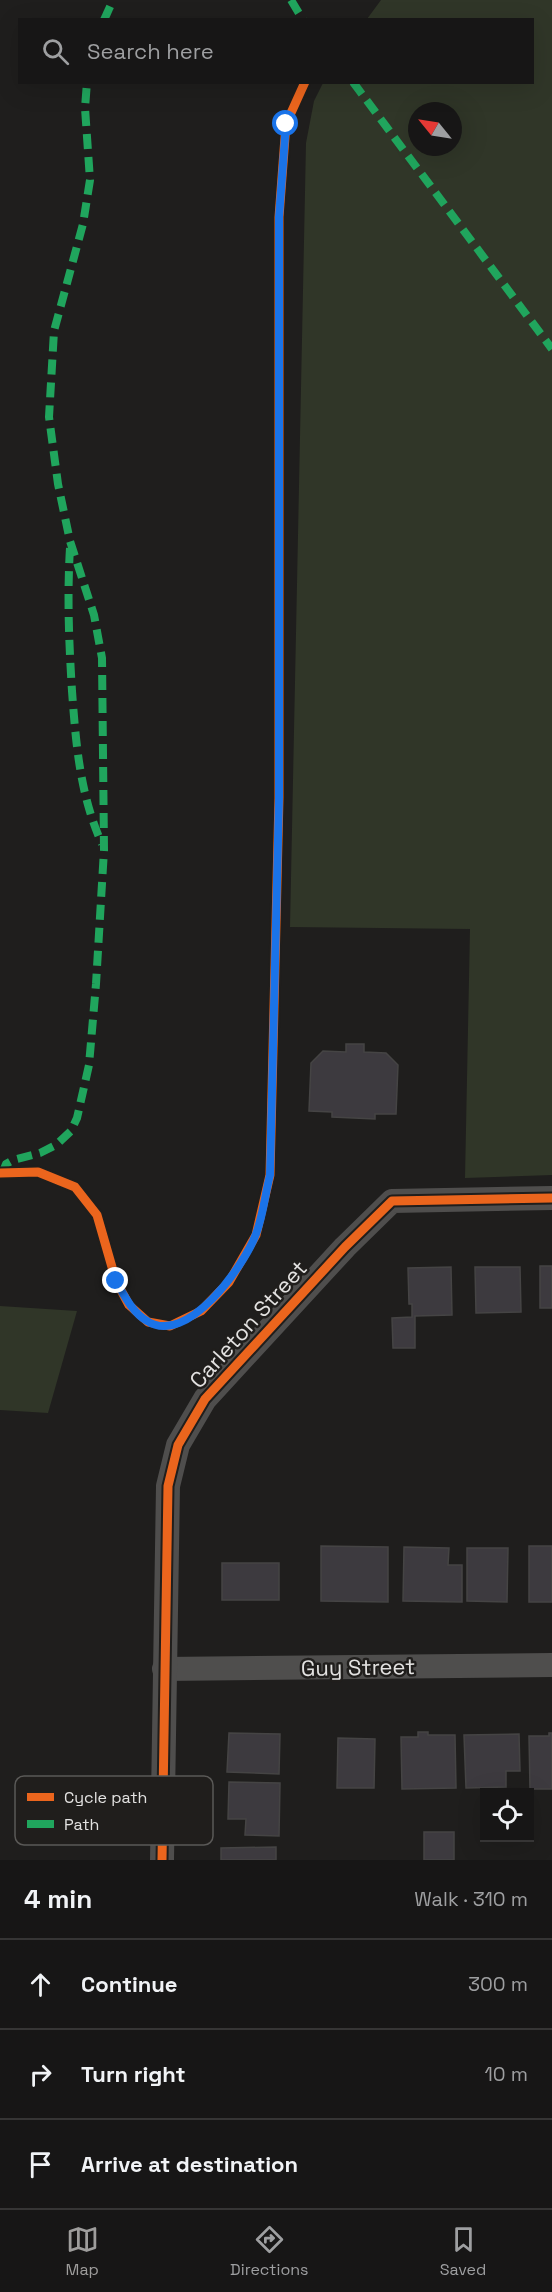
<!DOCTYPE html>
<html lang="en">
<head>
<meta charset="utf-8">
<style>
  :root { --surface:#171616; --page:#201f1f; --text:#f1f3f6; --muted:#9e9fa1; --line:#363535; --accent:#9e9d9c }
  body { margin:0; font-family:"Space Grotesk",sans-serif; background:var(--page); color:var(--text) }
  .controls { position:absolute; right:18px; bottom:18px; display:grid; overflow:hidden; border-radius:0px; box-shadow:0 6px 24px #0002 }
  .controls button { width:54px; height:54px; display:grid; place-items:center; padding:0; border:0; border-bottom:2px solid var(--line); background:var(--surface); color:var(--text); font:30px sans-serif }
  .compass { position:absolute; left:408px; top:102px; width:54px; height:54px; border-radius:50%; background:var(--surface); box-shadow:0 6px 24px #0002; rotate:300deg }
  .stop { position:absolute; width:18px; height:18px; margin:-14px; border:4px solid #1a73e8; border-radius:50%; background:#fff }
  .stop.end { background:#1a73e8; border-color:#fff; box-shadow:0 2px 6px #0008 }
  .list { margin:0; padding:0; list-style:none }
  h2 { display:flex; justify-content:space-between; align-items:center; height:78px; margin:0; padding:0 24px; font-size:26px }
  h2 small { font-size:20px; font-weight:400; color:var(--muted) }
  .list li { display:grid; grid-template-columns:39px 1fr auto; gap:18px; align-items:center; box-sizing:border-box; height:90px; padding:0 24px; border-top:2px solid var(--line) }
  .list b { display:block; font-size:22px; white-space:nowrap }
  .list em { font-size:20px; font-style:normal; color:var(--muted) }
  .icon { flex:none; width:33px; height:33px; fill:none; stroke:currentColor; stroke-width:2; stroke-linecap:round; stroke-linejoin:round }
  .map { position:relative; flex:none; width:552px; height:1860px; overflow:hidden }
  .search { position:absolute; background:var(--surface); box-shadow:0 6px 24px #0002; left:18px; right:18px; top:18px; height:66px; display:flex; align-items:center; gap:15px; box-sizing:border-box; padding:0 21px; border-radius:0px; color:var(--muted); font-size:22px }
  .sheet { height:348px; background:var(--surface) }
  nav { display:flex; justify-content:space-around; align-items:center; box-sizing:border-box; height:84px; border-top:2px solid var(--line); background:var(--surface); font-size:16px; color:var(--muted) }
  nav a { display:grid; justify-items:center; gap:3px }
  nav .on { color:var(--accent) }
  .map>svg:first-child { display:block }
  .green { fill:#303628; fill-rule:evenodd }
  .building { fill:#3d3a3f; stroke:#454444; stroke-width:1.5 }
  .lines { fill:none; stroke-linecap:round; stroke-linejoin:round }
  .street { stroke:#4f4e4d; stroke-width:24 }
  .quiet { stroke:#20a55d; stroke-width:8; stroke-dasharray:15 8; stroke-linecap:butt }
  .cycleway-casing { stroke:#201e1c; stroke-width:13 }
  .cycleway { stroke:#eb651d; stroke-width:9 }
  .route { stroke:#1a73e8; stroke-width:8 }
  .labels { text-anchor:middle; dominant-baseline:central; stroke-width:5; stroke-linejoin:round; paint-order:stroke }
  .street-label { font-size:22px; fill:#e3e2e1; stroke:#201e1c }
  .key { fill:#201e1c; stroke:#5a5957; stroke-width:1.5 }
  .key-label { font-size:16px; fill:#e3e2e1 }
</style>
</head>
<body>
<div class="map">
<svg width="552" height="1860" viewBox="0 0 552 1860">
  <rect width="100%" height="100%" fill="#1f1e1d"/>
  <g class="green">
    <path d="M381,0H552V1175L465,1178L470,929L290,927L306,143L314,101L323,83L532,82V20L367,19ZM417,111H453V147H417Z"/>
    <path d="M0,1306L77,1311L48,1413L0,1410Z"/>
  </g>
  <g class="building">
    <path d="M346,1044H364V1052L386,1053L398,1065L396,1114H375V1119L332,1117V1112L309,1111L311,1063L323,1051L346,1052Z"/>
    <rect x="540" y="1266" width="12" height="42"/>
    <path d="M451,1267L452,1315L415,1316V1348H393L392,1318L412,1317V1304H409L408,1268Z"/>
    <path d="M475,1267H520L521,1312L476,1313Z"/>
    <path d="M321,1546L388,1547V1602L321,1601Z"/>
    <rect x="529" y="1546" width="23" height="56"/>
    <path d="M404,1547L449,1548L448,1565H462V1602L403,1601Z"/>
    <path d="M467,1548H508L507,1602L467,1601Z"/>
    <rect x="222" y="1563" width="57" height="37"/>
    <path d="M418,1732H428V1735H455L456,1788L402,1789L401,1737H418Z"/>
    <path d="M229,1733L280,1734L279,1774L227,1772Z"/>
    <path d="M549,1733H552V1789H530L529,1736H549Z"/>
    <path d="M519,1734L520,1771H506V1787L466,1788L464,1735Z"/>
    <path d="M338,1738L375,1739L374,1788H337Z"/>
    <path d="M229,1782L280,1783L279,1836L245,1835L246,1819H228Z"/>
    <rect x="424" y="1832" width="30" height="28"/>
    <path d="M276,1847V1860H221V1848Z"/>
  </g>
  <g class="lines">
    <g class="street">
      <path d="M164,1669L552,1665"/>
      <path d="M162,1860L168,1486L178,1445L205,1399L345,1247L392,1201L552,1198"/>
    </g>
    <g class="quiet">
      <path d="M291,0L303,20"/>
      <path d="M104,20L113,0"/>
      <path d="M353,82L552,349"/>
      <path d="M70,548C67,597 69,643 72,691C76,745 80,795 102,844"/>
      <path d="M7,1173L4,1169L6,1164L13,1160L40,1153L56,1145L71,1131L77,1118L89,1065L96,984L104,850L102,658L94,615L70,541L58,484L49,417L54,331L83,224L90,180L85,108L87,82"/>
    </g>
    <defs>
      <g id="cycleway">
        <path d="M0,1173L38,1172L75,1187L97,1215L116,1281L129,1305L148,1322L170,1326L201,1311L229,1282L256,1235L270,1175L279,798V217L286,124L305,82"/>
        <path d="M162,1860L168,1486L178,1445L205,1399L345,1247L392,1201L552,1198"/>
      </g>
    </defs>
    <use href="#cycleway" class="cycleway-casing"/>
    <use href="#cycleway" class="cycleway"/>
  </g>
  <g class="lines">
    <path class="route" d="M116,1281C124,1295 132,1312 147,1321C187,1347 244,1266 256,1234C263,1216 265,1195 270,1175L279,798V217L286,124"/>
  </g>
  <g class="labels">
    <g class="street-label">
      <text transform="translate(248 1324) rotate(-48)">Carleton Street</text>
      <text transform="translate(358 1667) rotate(-1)">Guy Street</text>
    </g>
  </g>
  <rect x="15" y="1776" width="198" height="69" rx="9" class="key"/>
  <rect x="27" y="1793" width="27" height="8" fill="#eb651d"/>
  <rect x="27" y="1820" width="27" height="8" fill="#20a55d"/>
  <g class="key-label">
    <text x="64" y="1803">Cycle path</text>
    <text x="64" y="1830">Path</text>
  </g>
</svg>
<div class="controls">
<button><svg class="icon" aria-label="locate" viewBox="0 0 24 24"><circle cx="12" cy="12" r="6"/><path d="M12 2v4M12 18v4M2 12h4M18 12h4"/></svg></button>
</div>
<svg class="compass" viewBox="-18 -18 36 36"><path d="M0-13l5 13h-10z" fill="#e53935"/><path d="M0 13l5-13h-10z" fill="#9e9fa1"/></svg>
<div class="stop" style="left:286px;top:124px"></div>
<div class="stop end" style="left:116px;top:1281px"></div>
<div class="search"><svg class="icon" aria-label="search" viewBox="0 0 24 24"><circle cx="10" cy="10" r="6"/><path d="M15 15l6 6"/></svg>Search here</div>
</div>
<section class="sheet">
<h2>4 min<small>Walk · 310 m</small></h2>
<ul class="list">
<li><svg class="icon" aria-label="ahead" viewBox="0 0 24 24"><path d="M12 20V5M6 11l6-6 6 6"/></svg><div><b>Continue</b></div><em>300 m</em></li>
<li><svg class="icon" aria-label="right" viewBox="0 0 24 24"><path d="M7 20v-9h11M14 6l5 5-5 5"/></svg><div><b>Turn right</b></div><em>10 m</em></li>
<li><svg class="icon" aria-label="arrive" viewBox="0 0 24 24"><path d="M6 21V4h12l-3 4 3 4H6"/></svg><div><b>Arrive at destination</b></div></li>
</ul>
</section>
<nav>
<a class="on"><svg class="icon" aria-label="map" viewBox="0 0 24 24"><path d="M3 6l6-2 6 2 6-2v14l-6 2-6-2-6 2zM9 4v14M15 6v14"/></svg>Map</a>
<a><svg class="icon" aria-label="directions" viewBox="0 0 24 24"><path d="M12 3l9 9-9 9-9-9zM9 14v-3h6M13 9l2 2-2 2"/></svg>Directions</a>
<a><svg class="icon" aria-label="saved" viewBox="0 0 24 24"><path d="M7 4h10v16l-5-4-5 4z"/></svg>Saved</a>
</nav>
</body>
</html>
